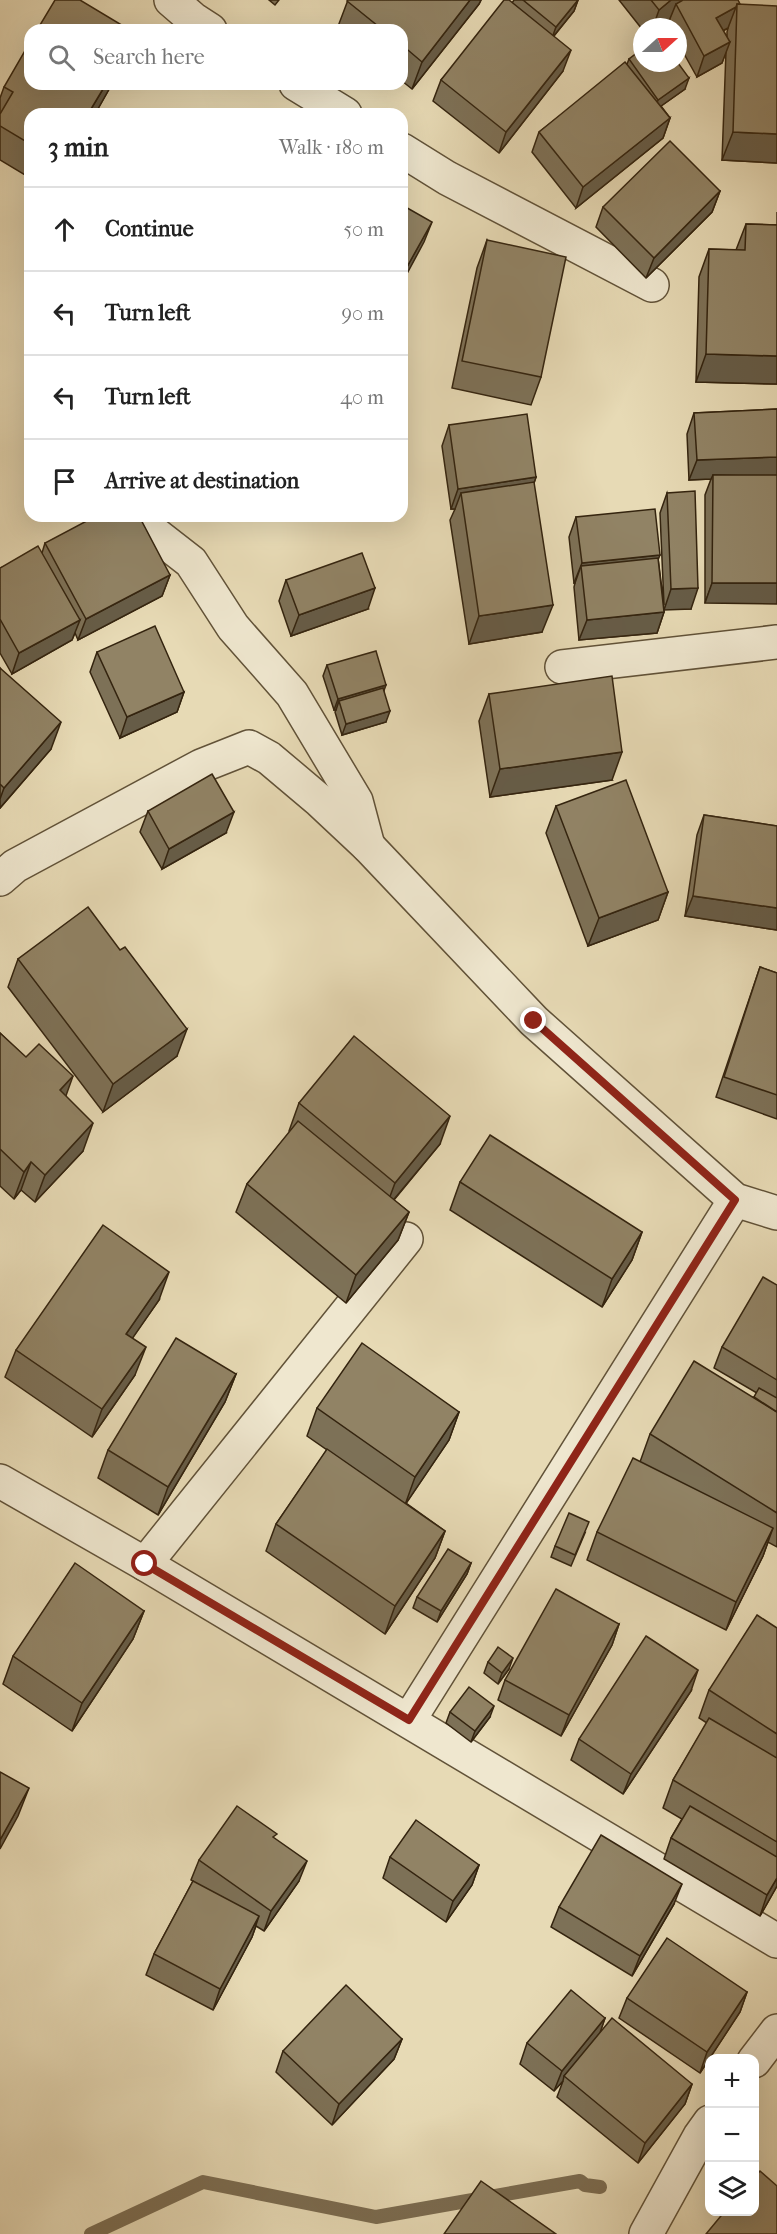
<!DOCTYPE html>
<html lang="en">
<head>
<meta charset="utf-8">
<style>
  :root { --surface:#fff; --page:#f2f2f2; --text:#222; --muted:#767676; --line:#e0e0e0 }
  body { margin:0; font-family:"IM FELL French Canon",serif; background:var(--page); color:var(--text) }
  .controls { position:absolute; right:18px; bottom:18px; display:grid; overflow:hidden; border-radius:12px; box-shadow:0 6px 24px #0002 }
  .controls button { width:54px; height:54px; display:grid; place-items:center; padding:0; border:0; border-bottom:2px solid var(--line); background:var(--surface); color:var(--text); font:30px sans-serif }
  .compass { position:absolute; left:633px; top:18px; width:54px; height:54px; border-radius:50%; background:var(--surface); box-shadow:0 6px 24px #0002; rotate:69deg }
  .stop { position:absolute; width:18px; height:18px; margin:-14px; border:4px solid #8f2418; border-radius:50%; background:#fff }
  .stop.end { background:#8f2418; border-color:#fff; box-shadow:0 2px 6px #0008 }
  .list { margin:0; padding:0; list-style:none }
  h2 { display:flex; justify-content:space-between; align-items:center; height:78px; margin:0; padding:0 24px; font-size:26px }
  h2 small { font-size:20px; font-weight:400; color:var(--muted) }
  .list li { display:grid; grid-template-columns:39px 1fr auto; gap:18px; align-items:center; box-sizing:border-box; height:84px; padding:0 24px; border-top:2px solid var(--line) }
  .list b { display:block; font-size:22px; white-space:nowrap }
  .list em { font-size:20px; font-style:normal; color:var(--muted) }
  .icon { flex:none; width:33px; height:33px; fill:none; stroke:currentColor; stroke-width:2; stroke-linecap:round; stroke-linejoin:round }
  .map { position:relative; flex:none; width:777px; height:2234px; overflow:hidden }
  .search { position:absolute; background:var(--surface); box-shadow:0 6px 24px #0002; left:24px; top:24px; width:384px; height:66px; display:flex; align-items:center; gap:15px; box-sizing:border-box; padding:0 21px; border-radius:18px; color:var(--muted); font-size:22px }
  .panel { position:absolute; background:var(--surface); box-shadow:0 6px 24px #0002; left:24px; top:108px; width:384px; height:414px; border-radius:18px }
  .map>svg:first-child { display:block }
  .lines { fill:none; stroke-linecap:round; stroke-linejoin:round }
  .stream { stroke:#7b6c51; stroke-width:14 }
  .minor-casing { stroke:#615238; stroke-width:36 }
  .minor { stroke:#efe7cf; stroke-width:33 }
  .wall { fill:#7d7157; stroke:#34240f; stroke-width:1.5; fill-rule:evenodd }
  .shaded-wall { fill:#665c47; stroke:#34240f; stroke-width:1.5 }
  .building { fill:#918365; stroke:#34240f; stroke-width:1.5 }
  .route { stroke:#8f2418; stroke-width:8 }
</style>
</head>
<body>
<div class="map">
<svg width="777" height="2234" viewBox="0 0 777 2234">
  <rect width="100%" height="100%" fill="#e7dab5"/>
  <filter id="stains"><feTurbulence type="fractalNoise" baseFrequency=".00333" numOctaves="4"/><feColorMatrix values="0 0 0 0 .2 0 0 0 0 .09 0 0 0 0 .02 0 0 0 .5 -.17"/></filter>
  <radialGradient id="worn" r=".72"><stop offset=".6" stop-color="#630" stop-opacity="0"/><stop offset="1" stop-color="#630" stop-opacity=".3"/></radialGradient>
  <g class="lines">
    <path class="stream" d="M91,2234L203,2182L376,2217L580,2181L585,2185L600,2187"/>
    <defs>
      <g id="minor">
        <path d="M171,0L193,19L210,30"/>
        <path d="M296,84L345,114"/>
        <path d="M402,150L447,178L652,285"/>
        <path d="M132,516L191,562L233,627L292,694L356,801L368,846"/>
        <path d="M562,667L777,642"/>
        <path d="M0,879L15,866L201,766L249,747L269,758L320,801L368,846L534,1021L735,1200L777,1213"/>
        <path d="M0,1481L145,1564L777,1941"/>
        <path d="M145,1564L406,1239"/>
        <path d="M409,1720L735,1200"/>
        <path d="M754,2061L777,2031"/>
        <path d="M646,2234L700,2136L710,2122"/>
      </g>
    </defs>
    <use href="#minor" class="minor-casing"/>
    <use href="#minor" class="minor"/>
  </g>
  <g class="wall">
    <path d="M269,0H279L275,5Z"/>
    <path d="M348,0H481L479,4L412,89L402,81V30H338L337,29Z"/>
    <path d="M514,0H578L574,11L554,36L563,71L499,153L433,101L441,80L512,3Z"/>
    <path d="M619,0H738L777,163L722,160L726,51L722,63L697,77L678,43V27H669L668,25L669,21L662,27H642V29ZM728,28L727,32V37L723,31Z"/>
    <path d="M629,59L685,89L661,106L670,118L663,138L576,208L532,152L539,132L627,64Z"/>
    <path d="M112,84L95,114H30V178L0,160V98L4,87Z"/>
    <path d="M720,191L712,212L646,278L596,227L603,207Z"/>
    <path d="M777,212V384L696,382L699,277L709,249L736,250L746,224L777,225Z"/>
    <path d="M487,240L541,377L531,405L452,388L477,268Z"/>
    <path d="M777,409L705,603V495L711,479L689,480L687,434L694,413Z"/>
    <path d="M449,425L536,477L534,483L542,632L469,644L450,520L455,509H451L442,446Z"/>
    <path d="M667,493L691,609H664V612L657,633L579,640L574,587L575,583H574L569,537L576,517L658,558L664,605L660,513Z"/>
    <path d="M45,543L170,575L162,596L78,640L75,633L72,640L12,674L0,653V568L42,553Z"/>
    <path d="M286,580L368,609L291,636L279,601Z"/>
    <path d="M97,652L184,692L177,712L120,738L90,672Z"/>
    <path d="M327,665L384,691L386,722L342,735L335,712L336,710H334L323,676Z"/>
    <path d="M0,668L51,749L0,808Z"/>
    <path d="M489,694L612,780L490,797L479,721Z"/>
    <path d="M556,806L668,892L658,920L588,946L546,833Z"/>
    <path d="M148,811L226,833L162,869L140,832Z"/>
    <path d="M704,815L777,826V930L685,916L697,835Z"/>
    <path d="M18,959L177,1056L103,1112L8,987Z"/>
    <path d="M760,967L777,973V1119L716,1097Z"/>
    <path d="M0,1033L66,1096L83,1151L35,1202L21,1190L14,1199L0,1186Z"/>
    <path d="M299,1103L440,1144L394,1200L409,1212L398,1240L346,1303L236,1212L247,1184L290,1132L289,1131Z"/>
    <path d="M460,1182L642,1232L632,1260L602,1307L450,1210Z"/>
    <path d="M777,1285V1547L768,1542L763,1556L726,1630L587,1560L597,1532L640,1462L650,1434L754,1397L757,1393L714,1368L722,1347Z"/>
    <path d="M159,1300L132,1338L135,1375L92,1437L5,1377L16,1350Z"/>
    <path d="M236,1374L225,1402L158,1515L98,1478L108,1450Z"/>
    <path d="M317,1408L459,1412L449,1440L406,1503L445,1531L435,1558L385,1634L266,1551L276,1524L327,1450L307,1436Z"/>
    <path d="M585,1533L571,1566L551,1557L555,1546Z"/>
    <path d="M471,1563L467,1574L437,1622L413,1608L417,1597Z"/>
    <path d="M144,1611L133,1639L72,1731L3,1684L13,1656Z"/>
    <path d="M619,1624L612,1645L561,1736L498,1700L505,1680Z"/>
    <path d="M777,1628V1886L760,1916L664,1859L671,1838L682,1819L663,1808L673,1780L707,1723L699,1718L709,1690Z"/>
    <path d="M488,1662L509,1669L498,1684L484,1673Z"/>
    <path d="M691,1691L623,1794L571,1760L579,1739Z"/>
    <path d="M450,1712L490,1717L471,1742L446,1723Z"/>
    <path d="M275,1839L299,1881L264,1931L256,1926L252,1937L213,2010L146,1975L154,1954L193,1881L191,1880L199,1860Z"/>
    <path d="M390,1857L479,1865L472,1885L446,1922L383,1878Z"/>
    <path d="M674,1904L632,1976L551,1927L559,1907Z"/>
    <path d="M747,1992L740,2012L700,2073L619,2018L627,1998Z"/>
    <path d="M605,2018L600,2032L692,2084L685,2104L638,2163L557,2097L563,2081L554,2091L520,2064L527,2043Z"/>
    <path d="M402,2039L394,2059L332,2125L276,2072L283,2051Z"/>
  </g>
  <g class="shaded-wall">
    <path d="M470,0H481L479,4L412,89L422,62Z"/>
    <path d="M578,0L574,11L552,38L556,27Z"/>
    <path d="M671,0H696L676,4L669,21L662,27H653L659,10Z"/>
    <path d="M736,7L728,28L709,38L716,18Z"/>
    <path d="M730,42L722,63L697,77L704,56Z"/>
    <path d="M571,50L563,71L499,153L506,132Z"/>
    <path d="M689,78L685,89L654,111L658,100Z"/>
    <path d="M106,84H112L95,114H88Z"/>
    <path d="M670,118L663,138L576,208L583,187Z"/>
    <path d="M733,132L777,134V163L722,160Z"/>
    <path d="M720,191L712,212L646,278L654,258Z"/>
    <path d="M432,222L424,242L402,283L403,274Z"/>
    <path d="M706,354L777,356V384L696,382Z"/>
    <path d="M777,457V477L713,475L711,479L689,480L697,460Z"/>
    <path d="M536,477L529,498L461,493L455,509H451L458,489Z"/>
    <path d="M660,555L652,575L581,566L575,583H574L582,563Z"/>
    <path d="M170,575L162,596L78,640L86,619Z"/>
    <path d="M712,583H777V604L705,603Z"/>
    <path d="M375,588L368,609L291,636L299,615Z"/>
    <path d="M698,588L691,609L664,610L671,589Z"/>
    <path d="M553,605L542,632L469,644L479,616Z"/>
    <path d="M664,612L657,633L579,640L587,620Z"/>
    <path d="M80,620L72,640L12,674L19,653Z"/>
    <path d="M386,685L382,696L339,701L336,710H334L338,699Z"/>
    <path d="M184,692L177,712L120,738L127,717Z"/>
    <path d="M390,711L386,722L342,735L346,724Z"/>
    <path d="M61,722L51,749L0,808V799L4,788Z"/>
    <path d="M622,752L612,780L490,797L500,769Z"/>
    <path d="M234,812L226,833L162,869L169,849Z"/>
    <path d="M668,892L658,920L588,946L599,918Z"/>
    <path d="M693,896L777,908V930L685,916Z"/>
    <path d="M187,1029L177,1056L103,1112L113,1084Z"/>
    <path d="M73,1076L63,1104L60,1090Z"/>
    <path d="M450,1116L440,1144L385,1210L395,1183Z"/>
    <path d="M93,1123L83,1151L35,1202L45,1175Z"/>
    <path d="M31,1162L21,1190L14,1199L24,1172Z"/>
    <path d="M409,1212L398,1240L346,1303L356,1275Z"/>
    <path d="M642,1232L632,1260L602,1307L612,1279Z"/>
    <path d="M169,1272L159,1300L116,1362L126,1334Z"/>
    <path d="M146,1347L135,1375L92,1437L102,1409Z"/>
    <path d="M236,1374L225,1402L158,1515L168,1487Z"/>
    <path d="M459,1412L449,1440L405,1505L415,1477Z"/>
    <path d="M773,1528L763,1556L726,1630L736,1602Z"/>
    <path d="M445,1531L435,1558L385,1634L395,1606Z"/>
    <path d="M471,1563L467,1574L437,1622L441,1611Z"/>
    <path d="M144,1611L133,1639L72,1731L82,1703Z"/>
    <path d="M619,1624L612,1645L561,1736L569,1715Z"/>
    <path d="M513,1658L509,1669L498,1684L502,1673Z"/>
    <path d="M698,1670L691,1691L623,1794L631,1774Z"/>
    <path d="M494,1706L490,1717L471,1742L475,1731Z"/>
    <path d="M29,1788L18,1816L0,1849V1840Z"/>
    <path d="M307,1861L299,1881L264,1931L271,1911Z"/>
    <path d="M479,1865L472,1885L446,1922L453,1901Z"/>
    <path d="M777,1878V1886L760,1916L767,1895Z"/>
    <path d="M682,1884L674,1904L632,1976L640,1956Z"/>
    <path d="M259,1916L252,1937L213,2010L220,1989Z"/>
    <path d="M747,1992L740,2012L700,2073L707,2052Z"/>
    <path d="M605,2018L598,2039L564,2076L563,2081L554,2091L562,2071Z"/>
    <path d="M402,2039L394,2059L332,2125L339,2104Z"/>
    <path d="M692,2084L685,2104L638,2163L645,2143Z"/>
  </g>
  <g class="building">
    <path d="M55,0H80L130,30H37Z"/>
    <path d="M348,0H470L422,62L402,45V30H383L347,1Z"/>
    <path d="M504,0H509L571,50L506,132L441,80Z"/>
    <path d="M523,0H578L556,27Z"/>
    <path d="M651,0H671L659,10Z"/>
    <path d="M683,0H738L740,4H737L736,7L716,18L730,42L704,56L676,4Z"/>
    <path d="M737,4L777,6V134L733,132Z"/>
    <path d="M30,42V84H106L88,114H30V144L0,126V114L13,92L4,87Z"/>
    <path d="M642,49V63H678L689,78L658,100L629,59Z"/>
    <path d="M625,62L670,118L583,187L539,132Z"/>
    <path d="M670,141L720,191L654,258L603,207Z"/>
    <path d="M402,205L432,222L403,274H402Z"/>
    <path d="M746,224L777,225V356L706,354L709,249L745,250Z"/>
    <path d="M487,240L566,257L541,377L462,361Z"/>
    <path d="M777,409V457L697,460L694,413Z"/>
    <path d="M527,414L536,477L458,489L449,425Z"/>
    <path d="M713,475H777V583H712Z"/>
    <path d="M534,482L553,605L479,616L461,493Z"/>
    <path d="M695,491L698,588L671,589L667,493Z"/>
    <path d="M655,509L660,555L582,563L576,517Z"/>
    <path d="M96,516H139L170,575L86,619L45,543Z"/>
    <path d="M38,546L80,620L19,653L0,619V568Z"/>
    <path d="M362,553L375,588L299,615L286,580Z"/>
    <path d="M658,558L664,612L587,620L581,566Z"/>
    <path d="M155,626L184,692L127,717L97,652Z"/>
    <path d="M376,651L386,685L338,699L327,665Z"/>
    <path d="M0,668L61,722L4,788L0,784Z"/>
    <path d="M612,676L622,752L500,769L489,694Z"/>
    <path d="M383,688L390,711L346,724L339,701Z"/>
    <path d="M212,774L234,812L169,849L148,811Z"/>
    <path d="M626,780L668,892L599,918L556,806Z"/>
    <path d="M704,815L777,826V908L693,896Z"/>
    <path d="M88,907L120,950L125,947L187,1029L113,1084L18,959Z"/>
    <path d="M760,967L777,973V1095L724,1077Z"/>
    <path d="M0,1033L26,1057L39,1044L73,1076L60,1090L93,1123L45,1175L31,1162L24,1172L0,1149Z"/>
    <path d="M354,1036L450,1116L395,1183L299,1103Z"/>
    <path d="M298,1121L409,1212L356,1275L247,1184Z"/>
    <path d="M490,1135L642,1232L612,1279L460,1182Z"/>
    <path d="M103,1225L169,1272L126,1334L146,1347L102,1409L16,1350Z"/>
    <path d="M763,1277L777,1285V1380L722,1347Z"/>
    <path d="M176,1338L236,1374L168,1487L108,1450Z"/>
    <path d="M362,1343L459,1412L415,1477L317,1408Z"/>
    <path d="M694,1361L777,1412V1513L650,1434Z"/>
    <path d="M759,1388L777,1398V1412L754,1397Z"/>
    <path d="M327,1449L445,1531L395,1606L276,1524Z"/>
    <path d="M633,1458L773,1528L736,1602L597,1532Z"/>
    <path d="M569,1513L589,1522L575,1555L555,1546Z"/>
    <path d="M448,1549L471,1563L441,1611L417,1597Z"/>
    <path d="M75,1563L144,1611L82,1703L13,1656Z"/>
    <path d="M556,1589L619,1624L569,1715L505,1680Z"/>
    <path d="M757,1615L777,1628V1734L709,1690Z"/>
    <path d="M646,1636L698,1670L631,1774L579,1739Z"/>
    <path d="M498,1647L513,1658L502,1673L488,1662Z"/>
    <path d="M469,1687L494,1706L475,1731L450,1712Z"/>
    <path d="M709,1718L777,1758V1842L673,1780Z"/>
    <path d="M0,1772L29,1788L0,1840Z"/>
    <path d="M237,1806L277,1834L273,1837L307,1861L271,1911L199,1860Z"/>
    <path d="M690,1806L777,1857V1878L767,1895L671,1838Z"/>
    <path d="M416,1820L479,1865L453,1901L390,1857Z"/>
    <path d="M601,1835L682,1884L640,1956L559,1907Z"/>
    <path d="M193,1881L259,1916L220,1989L154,1954Z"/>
    <path d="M667,1938L747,1992L707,2052L627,1998Z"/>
    <path d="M346,1985L402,2039L339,2104L283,2051Z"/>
    <path d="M571,1990L605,2018L562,2071L527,2043Z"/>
    <path d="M612,2018L692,2084L645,2143L564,2076Z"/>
    <path d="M760,2171L777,2186V2234H706L725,2211H754V2178Z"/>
    <path d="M481,2181L556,2234H444Z"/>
  </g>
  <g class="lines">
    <path class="route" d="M145,1564L409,1720L735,1200L534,1021"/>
  </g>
  <rect width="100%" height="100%" filter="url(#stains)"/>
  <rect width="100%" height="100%" fill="url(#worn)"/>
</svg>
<div class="controls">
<button>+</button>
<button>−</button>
<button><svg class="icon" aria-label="layers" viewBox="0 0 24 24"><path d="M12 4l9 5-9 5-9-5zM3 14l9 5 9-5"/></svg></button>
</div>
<svg class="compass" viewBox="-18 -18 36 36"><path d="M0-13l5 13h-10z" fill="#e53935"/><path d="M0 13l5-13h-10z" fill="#767676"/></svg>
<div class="stop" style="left:145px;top:1564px"></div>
<div class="stop end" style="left:534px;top:1021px"></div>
<div class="search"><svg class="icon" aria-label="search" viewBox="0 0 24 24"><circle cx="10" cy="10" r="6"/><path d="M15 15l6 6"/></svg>Search here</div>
<section class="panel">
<h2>3 min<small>Walk · 180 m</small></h2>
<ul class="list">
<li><svg class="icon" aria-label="ahead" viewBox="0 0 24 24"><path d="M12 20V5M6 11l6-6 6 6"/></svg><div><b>Continue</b></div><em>50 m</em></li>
<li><svg class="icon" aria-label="left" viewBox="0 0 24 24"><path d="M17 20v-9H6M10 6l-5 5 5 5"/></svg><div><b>Turn left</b></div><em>90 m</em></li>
<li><svg class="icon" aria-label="left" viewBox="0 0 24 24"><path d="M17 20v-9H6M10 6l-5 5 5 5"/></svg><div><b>Turn left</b></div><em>40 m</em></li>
<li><svg class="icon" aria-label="arrive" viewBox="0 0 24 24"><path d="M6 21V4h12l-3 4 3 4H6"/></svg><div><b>Arrive at destination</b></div></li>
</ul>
</section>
</div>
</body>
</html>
